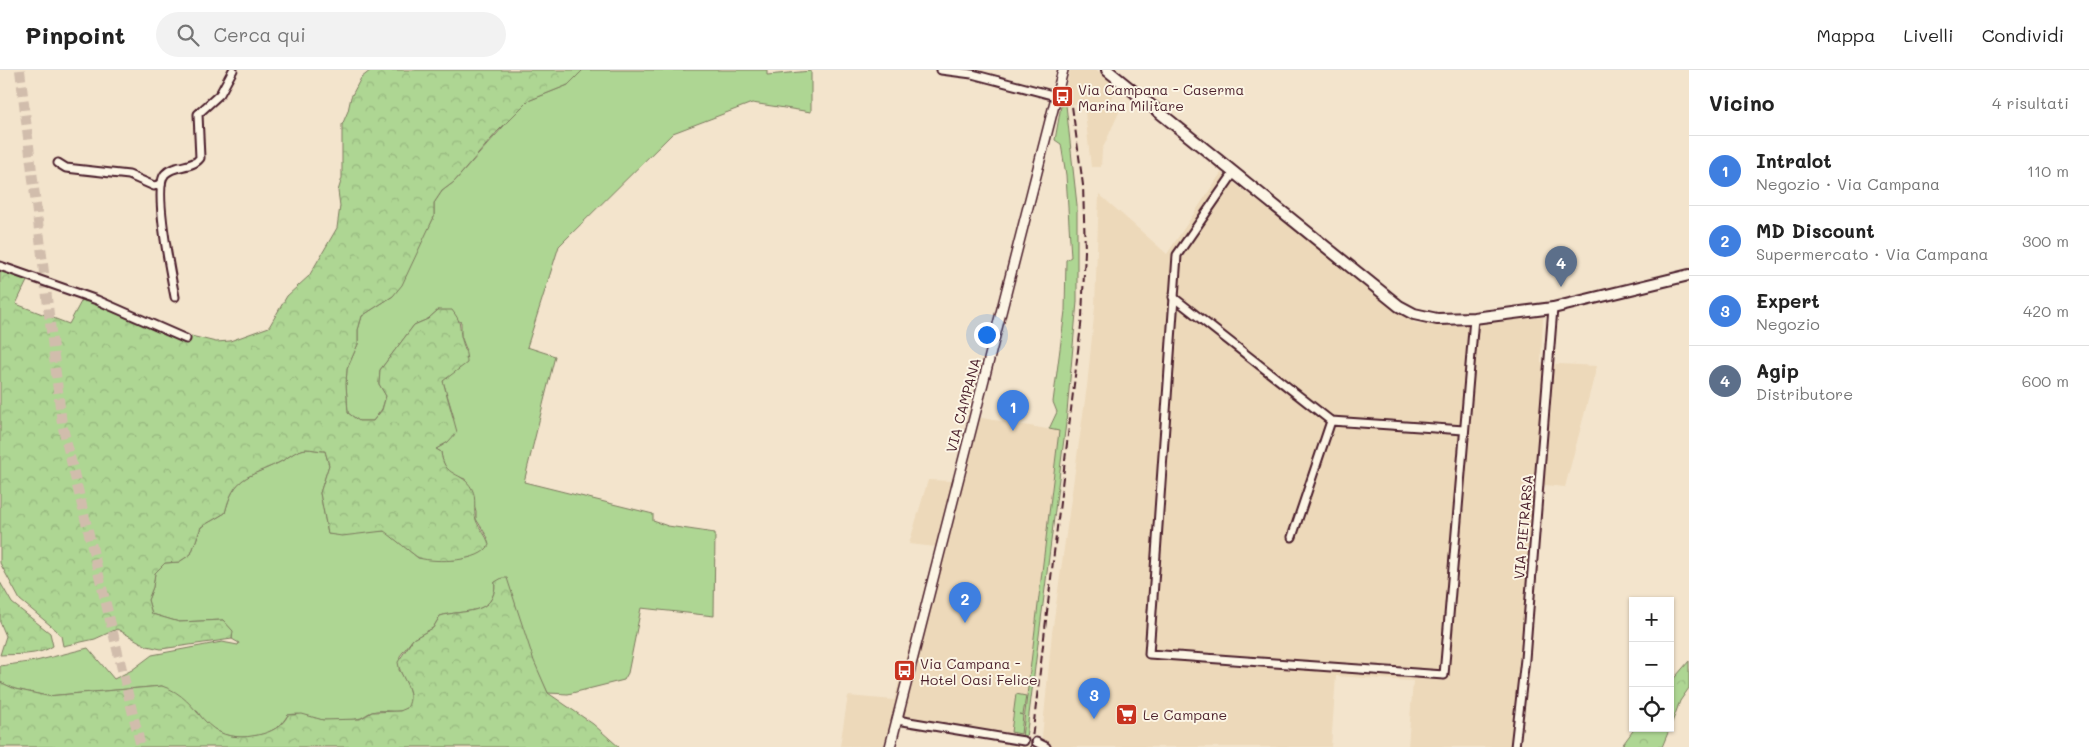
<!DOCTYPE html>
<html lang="it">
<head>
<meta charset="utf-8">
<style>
  :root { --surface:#fff; --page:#f2f2f2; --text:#222; --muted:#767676; --line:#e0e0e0; --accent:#c8321e }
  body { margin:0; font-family:Mali,sans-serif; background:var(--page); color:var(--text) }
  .controls { position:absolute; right:15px; bottom:15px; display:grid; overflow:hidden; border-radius:0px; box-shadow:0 1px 4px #0004 }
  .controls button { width:45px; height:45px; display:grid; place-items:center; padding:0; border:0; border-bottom:1px solid var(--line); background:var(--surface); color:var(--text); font:25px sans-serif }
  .you { position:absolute; left:986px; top:264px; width:18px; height:18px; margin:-12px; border:4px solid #fff; border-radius:50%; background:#1a73e8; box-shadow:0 0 0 8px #1a73e833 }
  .badge { display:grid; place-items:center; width:32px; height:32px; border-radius:50%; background:var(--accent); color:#fff; font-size:16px; font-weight:700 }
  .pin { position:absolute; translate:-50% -41px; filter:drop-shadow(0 1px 2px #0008) }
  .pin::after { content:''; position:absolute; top:26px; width:18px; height:15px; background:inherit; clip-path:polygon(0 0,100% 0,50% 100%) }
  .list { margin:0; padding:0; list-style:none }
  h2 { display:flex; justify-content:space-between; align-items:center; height:65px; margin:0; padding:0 20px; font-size:21px }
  h2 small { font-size:16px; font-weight:400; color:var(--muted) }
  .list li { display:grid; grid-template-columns:32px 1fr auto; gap:15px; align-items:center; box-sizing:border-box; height:70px; padding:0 20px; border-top:1px solid var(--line) }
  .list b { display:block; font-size:19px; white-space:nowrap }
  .list p { margin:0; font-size:16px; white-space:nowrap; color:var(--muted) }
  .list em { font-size:16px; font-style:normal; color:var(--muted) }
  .icon { flex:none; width:28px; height:28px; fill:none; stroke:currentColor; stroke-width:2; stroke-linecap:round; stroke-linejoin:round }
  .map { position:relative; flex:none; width:1689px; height:677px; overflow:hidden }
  header { display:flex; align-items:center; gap:30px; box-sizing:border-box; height:70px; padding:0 25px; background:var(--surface); border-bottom:1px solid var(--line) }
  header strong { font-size:24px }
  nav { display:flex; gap:28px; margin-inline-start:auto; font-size:18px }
  .search { width:350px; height:45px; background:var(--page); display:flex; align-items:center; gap:12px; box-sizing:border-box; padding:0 18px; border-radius:28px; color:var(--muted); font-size:19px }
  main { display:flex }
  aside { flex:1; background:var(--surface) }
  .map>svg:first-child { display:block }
  .built { fill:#edd9ba }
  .grass { fill:#aed693; stroke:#7c7a5f }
  .forest { fill:url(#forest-crowns); stroke:#7c7a5f }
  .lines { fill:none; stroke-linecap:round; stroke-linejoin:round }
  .secondary-tunnel { stroke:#d1bdac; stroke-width:10; stroke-dasharray:10 5; stroke-linecap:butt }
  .minor-casing { stroke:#4a1f2b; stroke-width:11 }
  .tertiary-casing { stroke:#4a1f2b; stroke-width:12 }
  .secondary-casing { stroke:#4a1f2b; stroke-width:14 }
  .minor { stroke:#fcf5e5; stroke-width:7 }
  .tertiary { stroke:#fcf5e5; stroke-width:9 }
  .secondary { stroke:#fcf5e5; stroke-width:10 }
  .rail { stroke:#4a1f2b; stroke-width:2; stroke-dasharray:8 4; stroke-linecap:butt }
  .labels { text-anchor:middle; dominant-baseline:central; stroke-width:4; stroke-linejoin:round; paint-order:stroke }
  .poi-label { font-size:14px; fill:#4a1f2b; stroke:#fcf5e5; text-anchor:start }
  .street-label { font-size:14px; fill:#4a1f2b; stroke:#fcf5e5 }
</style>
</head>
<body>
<header>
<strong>Pinpoint</strong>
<div class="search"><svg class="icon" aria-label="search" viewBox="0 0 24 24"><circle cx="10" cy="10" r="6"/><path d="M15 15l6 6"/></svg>Cerca qui</div>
<nav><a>Mappa</a><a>Livelli</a><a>Condividi</a></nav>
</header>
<main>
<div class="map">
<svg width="1689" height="677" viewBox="0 0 1689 677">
  <defs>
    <pattern id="forest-crowns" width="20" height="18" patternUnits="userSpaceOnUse" patternTransform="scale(1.25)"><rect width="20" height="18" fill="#aed693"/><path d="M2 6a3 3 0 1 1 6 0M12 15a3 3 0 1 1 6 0" fill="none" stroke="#97b77f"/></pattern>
  </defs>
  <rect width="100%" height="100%" fill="#f3e4cc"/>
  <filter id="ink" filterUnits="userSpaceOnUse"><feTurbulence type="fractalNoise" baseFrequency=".02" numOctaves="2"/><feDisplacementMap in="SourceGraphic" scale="10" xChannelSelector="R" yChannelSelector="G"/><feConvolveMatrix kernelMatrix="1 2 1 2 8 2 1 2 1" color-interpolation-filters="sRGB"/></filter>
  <g filter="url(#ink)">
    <g class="built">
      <path d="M1070,0H1097L1117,14L1110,31L1120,40L1102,80L1101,97H1091L1084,33L1061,36Z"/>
      <path d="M1221,103L1415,253L1454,256L1543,247L1541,293L1597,296L1565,417L1535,414L1512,677H1408L1413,611L1336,606L1331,677H1041L1052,563L1087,316L1095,236L1099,124L1167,184Z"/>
      <path d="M970,346L1059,361L1022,665L894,647L886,677L840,676L848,626L894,630L936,477L909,474L928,410L953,411Z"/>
    </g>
    <g class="grass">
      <path d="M583,0H767V5L811,1V42L752,33L673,63L559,176L527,277L555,286L524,412L653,444V451L668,456L715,463L714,546L641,538L628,603L624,610L568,624L548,623L495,512C496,547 462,539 440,546L433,558L413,569L400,586L399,600C406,609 421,640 399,641C390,642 381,639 372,642C368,643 365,646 361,648C356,650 329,651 323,650C310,648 302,642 288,645L280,656L267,663L246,668L225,665L206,655L198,642L162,616L47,626L15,619L0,612V596L36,591L88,578L114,609L132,600L152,585L222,572L238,575L239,573L232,569V561L223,550L179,552L152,544L148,530L153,517L155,503L165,493L179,492L191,484L201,457L225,443C234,406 247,408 278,393C287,389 295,380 306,379C312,379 319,381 325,381L329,395L320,423L328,464L385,461L418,488L453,490L488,468L476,449V442L465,409C451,404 443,399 441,382L436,379L448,372L454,348L443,311L466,279L461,266V252L438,240L428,249L414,255L380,300L379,314L386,326L382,339L373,351H359L348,343L346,314L347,299L358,274V260L362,246L393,226L434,147V133L442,121L454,112L518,40L528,31L568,15Z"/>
      <path d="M1066,35L1077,135V232L1066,353L1026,668L1022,667L1059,361L1049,359L1057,342L1053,332L1065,241L1066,190L1071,187L1066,105L1061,74L1055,70L1061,36Z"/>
      <path d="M1016,624L1026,626L1023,645L1019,644L1023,645L1021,664L1011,662Z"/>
    </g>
    <g class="forest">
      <path d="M371,0H583L568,15L528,31L498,61L454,112L442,121L434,133V147L402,215L393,226L362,246L358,260V274L347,299L346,314L348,343L359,351H373L382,340L386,326L379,314L380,300L414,255L428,249L438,240H452C461,252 459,252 461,266C463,275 467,283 467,293L443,311L457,362L448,372L436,379L441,382C444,409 462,400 472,419C477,428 473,441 476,450C479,459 487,465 489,475C481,492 436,493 419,488C416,487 390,465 384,461L342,466L328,464L320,423L329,395L325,381C319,381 312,379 306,379C295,380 287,389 278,393C247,408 234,406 225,443L201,457L191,484L179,492L165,493L155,503L153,517L148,530L152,544L179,552L223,550L233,561L232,569L161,579L147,576L117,559L95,569L63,576L61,566L56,560L20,530L0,493V199L28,209L16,234L69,254L83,228L184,273L191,266L216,272L230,271L269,257L287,226L309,206L337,158L340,136L338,121L342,108V55L348,41L351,27L361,8Z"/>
      <path d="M502,508H507L534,591L548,623L593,654L619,677H0V612L15,619L47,626L162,616C204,629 200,677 258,665C271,662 282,657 288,645L302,644L323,650L360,649L372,642L400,641L407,638C417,620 400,609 398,592L413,569L433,558L440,546C462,539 496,547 495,512Z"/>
      <path d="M0,512L12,533L50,563L53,576C39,586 16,584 0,585L6,566L0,552Z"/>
      <path d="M1689,591V618L1680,631L1670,658V613Z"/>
      <path d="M1635,658H1670L1662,677H1621Z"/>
    </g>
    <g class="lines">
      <path class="secondary-tunnel" d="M20,0L62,354L141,677"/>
      <defs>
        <g id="minor">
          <path d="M941,0L972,4L1056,26"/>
          <path d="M58,93L66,98L129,105L154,116L161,114"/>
          <path d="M1233,104L1177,185L1149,584L1444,605L1474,248"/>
          <path d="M0,196L97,230L186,269"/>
          <path d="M175,227C171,206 153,117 165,104C174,94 192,99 200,88L198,44L220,24L233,0"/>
          <path d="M1173,227L1331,351"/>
          <path d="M1292,467L1331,351L1464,360"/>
          <path d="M897,650L1024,671"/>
          <path d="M1036,672L1046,677"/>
          <path d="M1515,677L1525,589L1553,238"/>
        </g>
        <path id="tertiary" d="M890,677L1063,0"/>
        <path id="secondary" d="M1107,0L1399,236L1414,244L1437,249L1474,248L1553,238L1689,205"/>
      </defs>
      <use href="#minor" class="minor-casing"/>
      <use href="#tertiary" class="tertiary-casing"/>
      <use href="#secondary" class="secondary-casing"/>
      <use href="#minor" class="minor"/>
      <use href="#tertiary" class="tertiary"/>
      <use href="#secondary" class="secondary"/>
      <path class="rail" d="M1031,677L1082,247L1085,181L1083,115L1072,36"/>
    </g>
  </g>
  <defs>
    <symbol id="bus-square" viewBox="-11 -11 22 22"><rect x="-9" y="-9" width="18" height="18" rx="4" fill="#c8321e" stroke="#fcf5e5"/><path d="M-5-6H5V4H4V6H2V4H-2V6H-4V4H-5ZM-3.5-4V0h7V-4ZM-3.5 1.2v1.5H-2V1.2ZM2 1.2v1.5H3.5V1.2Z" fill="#fff"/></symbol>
    <symbol id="supermarket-square" viewBox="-11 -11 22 22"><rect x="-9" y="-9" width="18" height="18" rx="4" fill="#c8321e" stroke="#fcf5e5"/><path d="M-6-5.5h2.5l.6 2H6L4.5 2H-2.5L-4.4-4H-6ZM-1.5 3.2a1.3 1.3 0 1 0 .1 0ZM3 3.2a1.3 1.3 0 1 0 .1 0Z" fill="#fff"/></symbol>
  </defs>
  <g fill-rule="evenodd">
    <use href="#bus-square" x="1050" y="14" width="25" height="25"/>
    <use href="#bus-square" x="892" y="588" width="25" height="25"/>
    <use href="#supermarket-square" x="1114" y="632" width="25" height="25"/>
  </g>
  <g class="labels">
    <g class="poi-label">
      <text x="1078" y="19">Via Campana - Caserma<tspan x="1078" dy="16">Marina Militare</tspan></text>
      <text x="920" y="593">Via Campana -<tspan x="920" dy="16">Hotel Oasi Felice</tspan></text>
      <text x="1143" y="644">Le Campane</text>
    </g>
    <g class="street-label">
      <text transform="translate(963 335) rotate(-75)">VIA CAMPANA</text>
      <text transform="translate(1523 457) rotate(-85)">VIA PIETRARSA</text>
    </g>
  </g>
</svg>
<div class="controls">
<button>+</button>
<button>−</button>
<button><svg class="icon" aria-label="locate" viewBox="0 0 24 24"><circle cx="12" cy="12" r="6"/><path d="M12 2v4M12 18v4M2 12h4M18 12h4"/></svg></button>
</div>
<div class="you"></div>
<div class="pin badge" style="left:1013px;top:361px;background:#3f7fe0">1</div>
<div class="pin badge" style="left:965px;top:553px;background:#3f7fe0">2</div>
<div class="pin badge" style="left:1094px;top:649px;background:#3f7fe0">3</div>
<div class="pin badge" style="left:1561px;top:217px;background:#5c6f8a">4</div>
</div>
<aside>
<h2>Vicino<small>4 risultati</small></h2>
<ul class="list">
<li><span class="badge" style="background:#3f7fe0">1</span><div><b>Intralot</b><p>Negozio · Via Campana</p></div><em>110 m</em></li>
<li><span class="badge" style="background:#3f7fe0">2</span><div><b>MD Discount</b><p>Supermercato · Via Campana</p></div><em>300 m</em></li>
<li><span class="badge" style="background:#3f7fe0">3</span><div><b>Expert</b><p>Negozio</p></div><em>420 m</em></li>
<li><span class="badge" style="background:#5c6f8a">4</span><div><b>Agip</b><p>Distributore</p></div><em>600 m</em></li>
</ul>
</aside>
</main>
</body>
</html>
